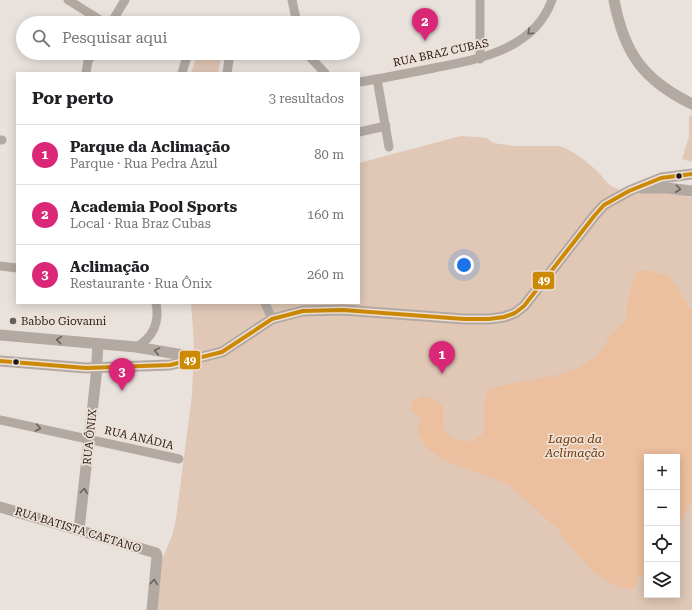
<!DOCTYPE html>
<html lang="pt">
<head>
<meta charset="utf-8">
<style>
  :root { --surface:#fff; --page:#f2f2f2; --text:#202124; --muted:#757577; --line:#e0e0e0; --accent:#db2777 }
  body { margin:0; font-family:"Roboto Serif",serif; background:var(--page); color:var(--text) }
  .controls { position:absolute; right:12px; bottom:12px; display:grid; overflow:hidden; border-radius:0px; box-shadow:0 2px 10px #0003 }
  .controls button { width:36px; height:36px; display:grid; place-items:center; padding:0; border:0; border-bottom:1px solid var(--line); background:var(--surface); color:var(--text); font:20px sans-serif }
  .you { position:absolute; left:464px; top:265px; width:14px; height:14px; margin:-10px; border:3px solid #fff; border-radius:50%; background:#1a73e8; box-shadow:0 0 0 6px #1a73e833 }
  .badge { display:grid; place-items:center; width:26px; height:26px; border-radius:50%; background:var(--accent); color:#fff; font-size:13px; font-weight:700 }
  .pin { position:absolute; translate:-50% -33px; filter:drop-shadow(0 1px 2px #0008) }
  .pin::after { content:''; position:absolute; top:21px; width:14px; height:12px; background:inherit; clip-path:polygon(0 0,100% 0,50% 100%) }
  .list { margin:0; padding:0; list-style:none }
  h2 { display:flex; justify-content:space-between; align-items:center; height:52px; margin:0; padding:0 16px; font-size:17px }
  h2 small { font-size:13px; font-weight:400; color:var(--muted) }
  .list li { display:grid; grid-template-columns:26px 1fr auto; gap:12px; align-items:center; box-sizing:border-box; height:60px; padding:0 16px; border-top:1px solid var(--line) }
  .list b { display:block; font-size:15px; white-space:nowrap }
  .list p { margin:0; font-size:13px; white-space:nowrap; color:var(--muted) }
  .list em { font-size:13px; font-style:normal; color:var(--muted) }
  .icon { flex:none; width:22px; height:22px; fill:none; stroke:currentColor; stroke-width:2; stroke-linecap:round; stroke-linejoin:round }
  .map { position:relative; flex:none; width:692px; height:610px; overflow:hidden }
  .search { position:absolute; background:var(--surface); box-shadow:0 2px 10px #0003; left:16px; top:16px; width:344px; height:44px; display:flex; align-items:center; gap:10px; box-sizing:border-box; padding:0 14px; border-radius:22px; color:var(--muted); font-size:15px }
  .panel { position:absolute; background:var(--surface); box-shadow:0 2px 10px #0003; left:16px; top:72px; width:344px; height:232px; border-radius:0px }
  .map>svg:first-child { display:block }
  .green { fill:#e0c7b6; fill-rule:evenodd }
  .water { fill:#ecbf9e }
  .lines { fill:none; stroke-linecap:round; stroke-linejoin:round }
  .minor { stroke:#b3a9a3; stroke-width:9 }
  .tertiary { stroke:#b3a9a3; stroke-width:11 }
  .bus-1-casing { stroke:#eee0d7; stroke-width:7 }
  .bus-1 { stroke:#cc8a04; stroke-width:4 }
  .oneway { stroke:#68615c }
  .bus-dot { fill:#1e1916; stroke:#eee0d7; stroke-width:1.5 }
  .poi-dot { fill:#655f5b; stroke:#eee0d7; stroke-width:1.5 }
  .labels { text-anchor:middle; dominant-baseline:central; stroke-width:3.5; stroke-linejoin:round; paint-order:stroke }
  .street-label { font-size:11px; fill:#1e1916; stroke:#eee0d7 }
  .poi-label { font-size:11px; fill:#1e1916; stroke:#eee0d7; text-anchor:start }
  .water-label { font-size:12px; font-style:italic; fill:#6e3700; stroke:#eee0d7 }
  .line-badge { stroke:#eee0d7; stroke-width:1.5 }
  .badge-label { font-size:11px; text-anchor:middle; font-weight:bold; fill:#fff }
</style>
</head>
<body>
<div class="map">
<svg width="692" height="610" viewBox="0 0 692 610">
  <rect width="100%" height="100%" fill="#e9e1dc"/>
  <g class="green">
    <path d="M198,53H222L218,73H191Z"/>
    <path d="M689,115L692,116V162L682,159L689,136Z"/>
    <path d="M461,136L487,138L493,143L514,146H560C573,150 590,164 600,174C605,180 608,185 615,188C635,196 642,188 660,188C670,188 683,195 692,198V610H155L160,564L172,536L176,519L192,395L194,344L191,303H359V163ZM647,457H677V595H647Z"/>
  </g>
  <path class="water" d="M637,270L649,271L669,276L692,311V502L677,526V457H647V574L645,576H639L634,589H622L596,574L569,545L557,528L508,484L441,459L425,446L417,432L421,420L412,411V402L423,396L436,400L443,407V427L450,437L462,441H472L483,434L485,420L483,405L489,389C524,378 567,381 596,356C603,350 606,341 612,334C617,328 623,325 627,319V303Z"/>
  <g class="lines">
    <g class="minor">
      <path d="M68,0L105,23"/>
      <path d="M292,0L297,23"/>
      <path d="M111,23L125,0"/>
      <path d="M306,53L325,73"/>
      <path d="M480,59V0"/>
      <path d="M86,73L88,61L93,53"/>
      <path d="M182,73L188,53"/>
      <path d="M227,73L230,53"/>
      <path d="M377,79L389,147"/>
      <path d="M359,82C384,78 409,73 434,68C479,59 534,50 552,0"/>
      <path d="M359,132L386,126"/>
      <path d="M0,140H2"/>
      <path d="M0,266L17,268"/>
      <path d="M265,303L272,319"/>
      <path d="M136,347C153,338 160,322 156,303"/>
      <path d="M0,420L179,459"/>
    </g>
    <g class="tertiary">
      <path d="M614,0C624,53 643,80 692,104"/>
      <path d="M642,188H667L692,191"/>
      <path d="M0,335L136,347L195,357"/>
      <path d="M0,361L86,368L170,365L222,352L272,319L303,311L343,310L464,319H489L504,317L515,313L524,306L595,215L604,205L629,191L661,178L692,174"/>
      <path d="M0,507L156,553L157,556L152,610"/>
      <path d="M79,530L96,377L98,344"/>
    </g>
    <defs>
      <path id="bus-1" d="M0,361L86,368L170,365L222,352L272,319L303,311L343,310L464,319H489L504,317L515,313L524,306L595,215L604,205L629,191L661,178L692,174"/>
    </defs>
    <use href="#bus-1" class="bus-1-casing"/>
    <use href="#bus-1" class="bus-1"/>
  </g>
  <defs><path id="oneway-chevron" d="M-2-3.5L2.5 0L-2 3.5" fill="none" stroke-width="1.6" stroke-linecap="round" stroke-linejoin="round"/></defs>
  <g class="oneway">
    <use href="#oneway-chevron" transform="translate(530 32) rotate(138)"/>
    <use href="#oneway-chevron" transform="translate(678 189) rotate(7)"/>
    <use href="#oneway-chevron" transform="translate(59 340) rotate(-175)"/>
    <use href="#oneway-chevron" transform="translate(157 351) rotate(-170)"/>
    <use href="#oneway-chevron" transform="translate(38 428) rotate(12)"/>
    <use href="#oneway-chevron" transform="translate(84 491) rotate(-83)"/>
    <use href="#oneway-chevron" transform="translate(154 582) rotate(-84)"/>
  </g>
  <g class="bus-dot">
    <circle cx="679" cy="176" r="3.5"/>
    <circle cx="16" cy="362" r="3.5"/>
  </g>
  <circle class="poi-dot" cx="13" cy="321" r="4"/>
  <g class="labels">
    <g class="street-label">
      <text transform="translate(441 53) rotate(-12)">RUA BRAZ CUBAS</text>
      <text transform="translate(90 437) rotate(-84)">RUA ÔNIX</text>
      <text transform="translate(139 438) rotate(13)">RUA ANÁDIA</text>
      <text transform="translate(78 530) rotate(17)">RUA BATISTA CAETANO</text>
    </g>
    <g class="poi-label">
      <text x="21" y="321">Babbo Giovanni</text>
    </g>
    <g class="water-label">
      <text x="575" y="439">Lagoa da<tspan x="575" dy="14">Aclimação</tspan></text>
    </g>
  </g>
  <g class="line-badge">
    <rect x="532" y="271" width="23" height="19" rx="4" fill="#cc8a04"/>
    <rect x="179" y="350" width="22" height="20" rx="4" fill="#cc8a04"/>
  </g>
  <g class="badge-label">
    <text x="544" y="284">49</text>
    <text x="190" y="364">49</text>
  </g>
</svg>
<div class="controls">
<button>+</button>
<button>−</button>
<button><svg class="icon" aria-label="locate" viewBox="0 0 24 24"><circle cx="12" cy="12" r="6"/><path d="M12 2v4M12 18v4M2 12h4M18 12h4"/></svg></button>
<button><svg class="icon" aria-label="layers" viewBox="0 0 24 24"><path d="M12 4l9 5-9 5-9-5zM3 14l9 5 9-5"/></svg></button>
</div>
<div class="you"></div>
<div class="pin badge" style="left:442px;top:374px">1</div>
<div class="pin badge" style="left:425px;top:41px">2</div>
<div class="pin badge" style="left:122px;top:391px">3</div>
<div class="search"><svg class="icon" aria-label="search" viewBox="0 0 24 24"><circle cx="10" cy="10" r="6"/><path d="M15 15l6 6"/></svg>Pesquisar aqui</div>
<section class="panel">
<h2>Por perto<small>3 resultados</small></h2>
<ul class="list">
<li><span class="badge">1</span><div><b>Parque da Aclimação</b><p>Parque · Rua Pedra Azul</p></div><em>80 m</em></li>
<li><span class="badge">2</span><div><b>Academia Pool Sports</b><p>Local · Rua Braz Cubas</p></div><em>160 m</em></li>
<li><span class="badge">3</span><div><b>Aclimação</b><p>Restaurante · Rua Ônix</p></div><em>260 m</em></li>
</ul>
</section>
</div>
</body>
</html>
